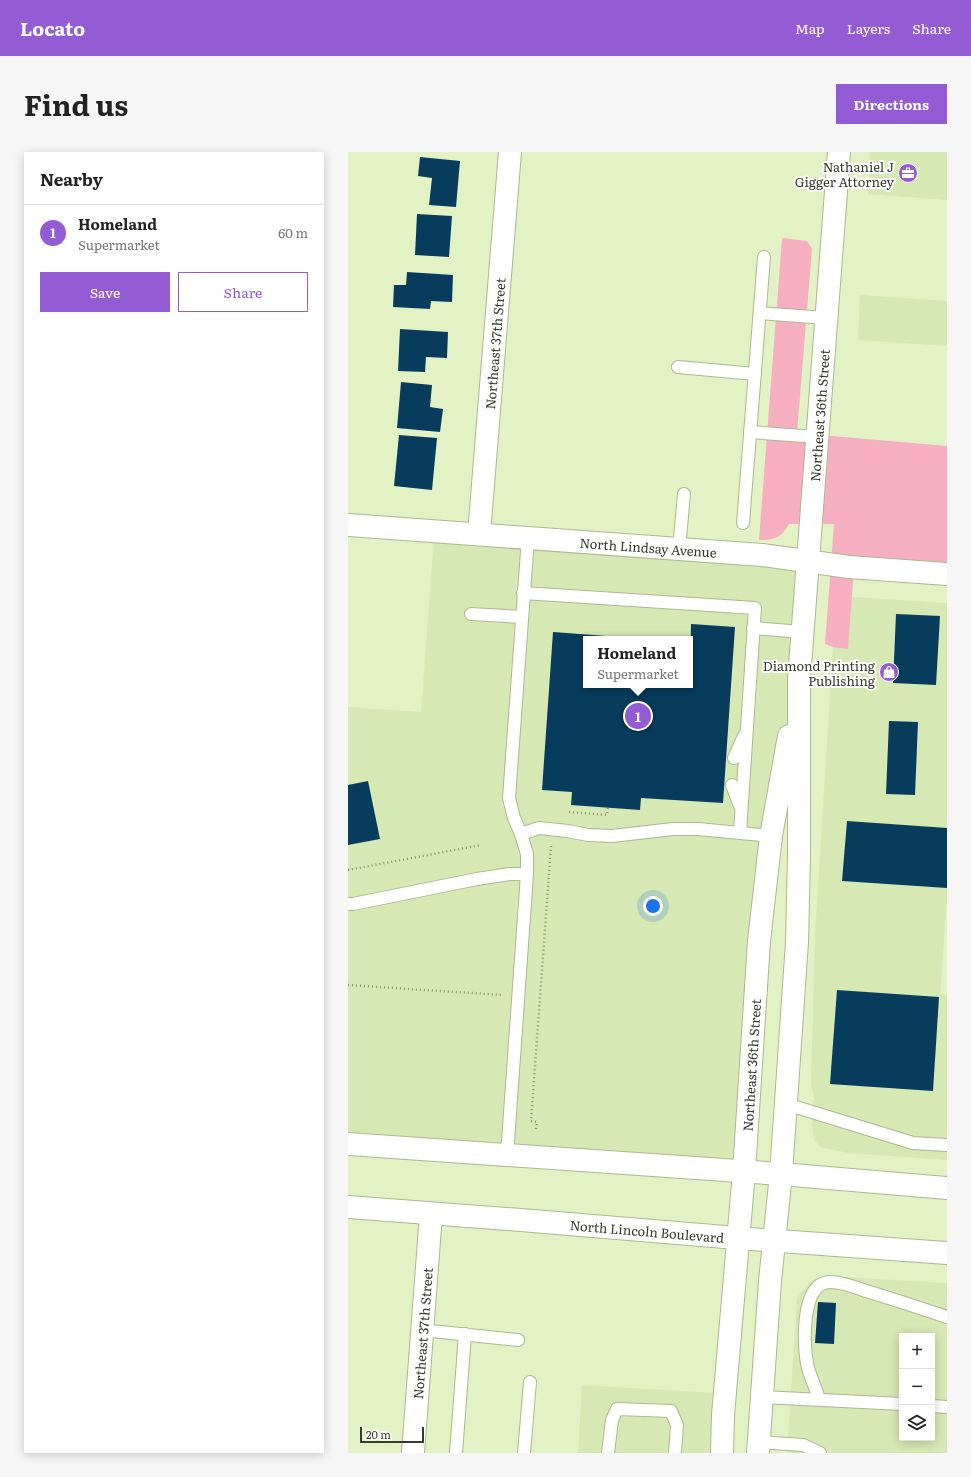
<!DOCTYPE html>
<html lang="en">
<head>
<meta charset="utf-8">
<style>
  :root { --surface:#fff; --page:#f6f6f6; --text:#222; --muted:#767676; --line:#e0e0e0; --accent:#945cd4 }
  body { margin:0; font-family:Literata,serif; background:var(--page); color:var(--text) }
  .controls { position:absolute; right:12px; bottom:12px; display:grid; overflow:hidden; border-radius:0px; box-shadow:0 2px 10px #0003 }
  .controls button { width:36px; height:36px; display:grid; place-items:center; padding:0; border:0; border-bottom:1px solid var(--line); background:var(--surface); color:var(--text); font:20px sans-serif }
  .scale { position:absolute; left:12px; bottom:10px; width:64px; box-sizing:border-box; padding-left:4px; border:2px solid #363c2a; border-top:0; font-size:11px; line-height:14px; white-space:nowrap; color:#363c2a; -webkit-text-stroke:3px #fff; paint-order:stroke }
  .you { position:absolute; left:305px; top:754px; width:14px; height:14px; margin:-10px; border:3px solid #fff; border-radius:50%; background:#1a73e8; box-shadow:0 0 0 6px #1a73e833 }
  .badge { display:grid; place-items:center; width:26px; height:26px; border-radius:50%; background:var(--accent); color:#fff; font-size:13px; font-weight:700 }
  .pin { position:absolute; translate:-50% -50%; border:2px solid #fff; box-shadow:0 1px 4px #0006 }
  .popup { position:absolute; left:235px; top:484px; width:110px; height:52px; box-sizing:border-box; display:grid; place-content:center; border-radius:0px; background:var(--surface); filter:drop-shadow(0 1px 3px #0005); font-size:13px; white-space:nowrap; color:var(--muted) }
  .popup b { font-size:15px; color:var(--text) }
  .popup::after { content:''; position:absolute; left:50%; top:100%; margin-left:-8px; border:8px solid transparent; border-top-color:var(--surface) }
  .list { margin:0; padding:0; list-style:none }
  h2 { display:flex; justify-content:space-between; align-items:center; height:52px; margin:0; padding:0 16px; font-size:17px }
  h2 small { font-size:13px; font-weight:400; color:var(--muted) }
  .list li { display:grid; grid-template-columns:26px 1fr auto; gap:12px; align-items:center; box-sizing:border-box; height:56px; padding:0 16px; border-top:1px solid var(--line) }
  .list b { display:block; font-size:15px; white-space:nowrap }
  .list p { margin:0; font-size:13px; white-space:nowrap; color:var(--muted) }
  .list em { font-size:13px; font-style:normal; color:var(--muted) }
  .actions { display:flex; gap:8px; padding:12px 16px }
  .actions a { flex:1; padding:9px 0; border:1px solid var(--accent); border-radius:0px; text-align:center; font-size:14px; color:var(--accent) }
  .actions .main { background:var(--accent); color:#fff }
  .icon { flex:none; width:22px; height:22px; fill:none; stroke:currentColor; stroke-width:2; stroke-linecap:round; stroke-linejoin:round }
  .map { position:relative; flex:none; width:599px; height:1301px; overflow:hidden; border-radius:0px }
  header { display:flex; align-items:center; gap:24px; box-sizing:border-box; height:56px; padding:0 20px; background:var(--accent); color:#fff }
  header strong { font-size:19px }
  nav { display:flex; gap:22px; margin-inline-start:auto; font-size:14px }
  .intro { display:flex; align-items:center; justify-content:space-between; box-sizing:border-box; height:96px; padding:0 24px }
  h1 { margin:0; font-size:28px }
  .button { padding:10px 18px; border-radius:0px; background:var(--accent); color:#fff; font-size:14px; font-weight:700 }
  main { display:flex; gap:24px; padding:0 24px }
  aside { flex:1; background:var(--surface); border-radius:0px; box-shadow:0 2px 10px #0003 }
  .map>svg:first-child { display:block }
  .built { fill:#d6e8b3; fill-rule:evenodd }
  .green { fill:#f6afc0 }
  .building { fill:#073c5c }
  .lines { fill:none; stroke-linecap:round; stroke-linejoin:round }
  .service-casing { stroke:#aab98d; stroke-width:14 }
  .minor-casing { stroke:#aab98d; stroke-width:24 }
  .secondary-casing { stroke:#aab98d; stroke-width:24 }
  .primary-casing { stroke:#aab98d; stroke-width:24 }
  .path { stroke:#858f71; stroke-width:2.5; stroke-dasharray:1 3; stroke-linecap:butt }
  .service { stroke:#fff; stroke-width:12 }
  .minor { stroke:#fff; stroke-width:22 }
  .secondary { stroke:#fff; stroke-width:22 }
  .primary { stroke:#fff; stroke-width:22 }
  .labels { text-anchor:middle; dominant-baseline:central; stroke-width:4; stroke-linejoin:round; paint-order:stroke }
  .poi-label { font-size:13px; fill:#363c2a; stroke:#fff; text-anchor:end }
  .street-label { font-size:13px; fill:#363c2a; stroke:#fff }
</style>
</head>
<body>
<header>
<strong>Locato</strong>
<nav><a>Map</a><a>Layers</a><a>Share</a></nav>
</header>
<div class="intro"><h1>Find us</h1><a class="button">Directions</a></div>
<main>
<aside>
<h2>Nearby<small></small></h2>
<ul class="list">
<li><span class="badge">1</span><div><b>Homeland</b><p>Supermarket</p></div><em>60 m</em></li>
</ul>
<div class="actions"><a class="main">Save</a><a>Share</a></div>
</aside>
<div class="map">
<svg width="599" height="1301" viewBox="0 0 599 1301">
  <rect width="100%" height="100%" fill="#e3f2c4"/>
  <g class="built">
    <path d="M522,0H599V48L520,42Z"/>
    <path d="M512,143L599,149V194L510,188Z"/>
    <path d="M86,387L453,417L405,1011L0,980V555L73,560ZM238,487H342V533H238Z"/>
    <path d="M504,445L599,451V746L592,842L599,843V1008L500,1001L473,995L466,988L464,972L466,947L463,932L467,783L485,495L500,496Z"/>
    <path d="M479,1124L599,1131V1301H439L449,1146L464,1128ZM554,1184H584V1286H554Z"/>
    <path d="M234,1233L368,1241L367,1301H230Z"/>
  </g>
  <path class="green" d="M434,86L459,89L464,97L449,281L599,294V411L507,404L500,497L485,495L477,492L486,372H441C433,386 427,388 411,388Z"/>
  <g class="building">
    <path d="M72,5L112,9L108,55L81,53L84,26L70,24Z"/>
    <path d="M69,62L104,64L101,105L67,103Z"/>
    <path d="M59,120L105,123L104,150L83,149L82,157L45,155L46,133H58Z"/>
    <path d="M52,177L100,180L99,206L78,205L77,220L50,219Z"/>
    <path d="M53,230L84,233L82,255L95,257L92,280L49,276Z"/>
    <path d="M51,283L89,286L84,338L46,334Z"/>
    <path d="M548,462L592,464L588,533L545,531Z"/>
    <path d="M343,472L387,475L375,651L293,646L292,658L223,653L224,640L194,638L205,480L285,486V487H238V533H342Z"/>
    <path d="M541,569L570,570L567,643L538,642Z"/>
    <path d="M20,629L32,687L0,693V633Z"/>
    <path d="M499,669L599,676V736L494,729Z"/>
    <path d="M489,838L591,845L585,939L482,932Z"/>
    <path d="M470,1150L488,1151L486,1192L467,1191Z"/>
  </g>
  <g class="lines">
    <defs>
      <g id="service">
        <path d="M412,161L478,166"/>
        <path d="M330,215L407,222"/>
        <path d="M402,280L469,285"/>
        <path d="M395,371L416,105"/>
        <path d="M331,397L336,342"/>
        <path d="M175,441L407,456L392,680"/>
        <path d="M123,462L174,465"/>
        <path d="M405,476L455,480"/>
        <path d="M386,606L396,584"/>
        <path d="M384,633L392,654"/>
        <path d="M173,682L191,676L220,679L240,683L264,684L325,677H350L423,684"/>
        <path d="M0,752H5L129,727L162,722H179"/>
        <path d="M438,952L565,991L599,993"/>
        <path d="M159,1003L179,722V702L173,682L166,666L161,646L180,386"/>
        <path d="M74,1178L170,1188"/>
        <path d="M414,1245L554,1252"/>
        <path d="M471,1247C468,1237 463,1226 460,1216C455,1196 452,1130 482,1130C494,1130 507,1135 518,1139C545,1147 572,1156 599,1165"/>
        <path d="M584,1254L599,1255"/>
        <path d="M411,1290L455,1293L472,1301"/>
        <path d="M108,1301L117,1182"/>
        <path d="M176,1301L182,1230"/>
        <path d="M260,1301L264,1268L269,1257L323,1259L329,1273L327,1301"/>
      </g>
      <g id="minor">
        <path id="s1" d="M0,373L414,403L501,415L599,422"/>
        <path id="s2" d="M131,382L162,0"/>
        <path id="s3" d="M65,1301L83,1062"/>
      </g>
      <g id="secondary">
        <path id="s4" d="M374,1301L375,1263L396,1020L411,789L423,684L441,584"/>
        <path id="s5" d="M410,1301L422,1129L433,1022L449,790L451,703V527L491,0"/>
      </g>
      <g id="primary">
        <path d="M0,992L433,1022L599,1036"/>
        <path id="s6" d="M0,1055L173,1068L389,1086L599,1101"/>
      </g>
    </defs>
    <use href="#service" class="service-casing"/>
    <use href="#minor" class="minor-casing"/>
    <use href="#secondary" class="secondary-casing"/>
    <use href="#primary" class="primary-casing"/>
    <g class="path">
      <path d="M221,660L259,663L260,656"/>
      <path d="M0,718L133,693"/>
      <path d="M0,833L154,843"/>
      <path d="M188,977L189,970L183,969L203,694"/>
    </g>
    <use href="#service" class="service"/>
    <use href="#minor" class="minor"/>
    <use href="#secondary" class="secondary"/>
    <use href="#primary" class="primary"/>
  </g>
  <defs>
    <symbol id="office-disc" viewBox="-11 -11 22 22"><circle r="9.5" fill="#945cd4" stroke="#fff"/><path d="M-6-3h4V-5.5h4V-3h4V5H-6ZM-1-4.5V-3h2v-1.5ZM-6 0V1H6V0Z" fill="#fff"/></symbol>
    <symbol id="shop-disc" viewBox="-11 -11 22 22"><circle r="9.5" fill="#945cd4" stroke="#fff"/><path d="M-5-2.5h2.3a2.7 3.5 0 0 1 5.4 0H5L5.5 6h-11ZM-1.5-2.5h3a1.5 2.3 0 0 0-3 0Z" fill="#fff"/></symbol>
  </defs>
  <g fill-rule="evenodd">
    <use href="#office-disc" x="549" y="10" width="22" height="22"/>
    <use href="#shop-disc" x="530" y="509" width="22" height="22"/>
  </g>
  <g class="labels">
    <g class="poi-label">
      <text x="546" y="14">Nathaniel J<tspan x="546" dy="15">Gigger Attorney</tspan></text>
      <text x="527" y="513">Diamond Printing<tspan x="527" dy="15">Publishing</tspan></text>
    </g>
    <g class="street-label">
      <text stroke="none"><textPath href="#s2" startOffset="191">Northeast 37th Street</textPath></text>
      <text stroke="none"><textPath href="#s5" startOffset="1040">Northeast 36th Street</textPath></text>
      <text stroke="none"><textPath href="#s1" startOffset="301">North Lindsay Avenue</textPath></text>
      <text stroke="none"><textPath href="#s4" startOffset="389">Northeast 36th Street</textPath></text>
      <text stroke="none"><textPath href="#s6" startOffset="300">North Lincoln Boulevard</textPath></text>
      <text stroke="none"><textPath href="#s3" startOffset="120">Northeast 37th Street</textPath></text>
    </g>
  </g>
</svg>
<div class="controls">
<button>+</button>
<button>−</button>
<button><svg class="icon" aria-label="layers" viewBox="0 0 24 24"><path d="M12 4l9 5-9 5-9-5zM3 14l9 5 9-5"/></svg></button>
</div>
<div class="scale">20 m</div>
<div class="you"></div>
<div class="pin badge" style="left:290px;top:564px">1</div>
<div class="popup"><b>Homeland</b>Supermarket</div>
</div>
</main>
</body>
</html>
